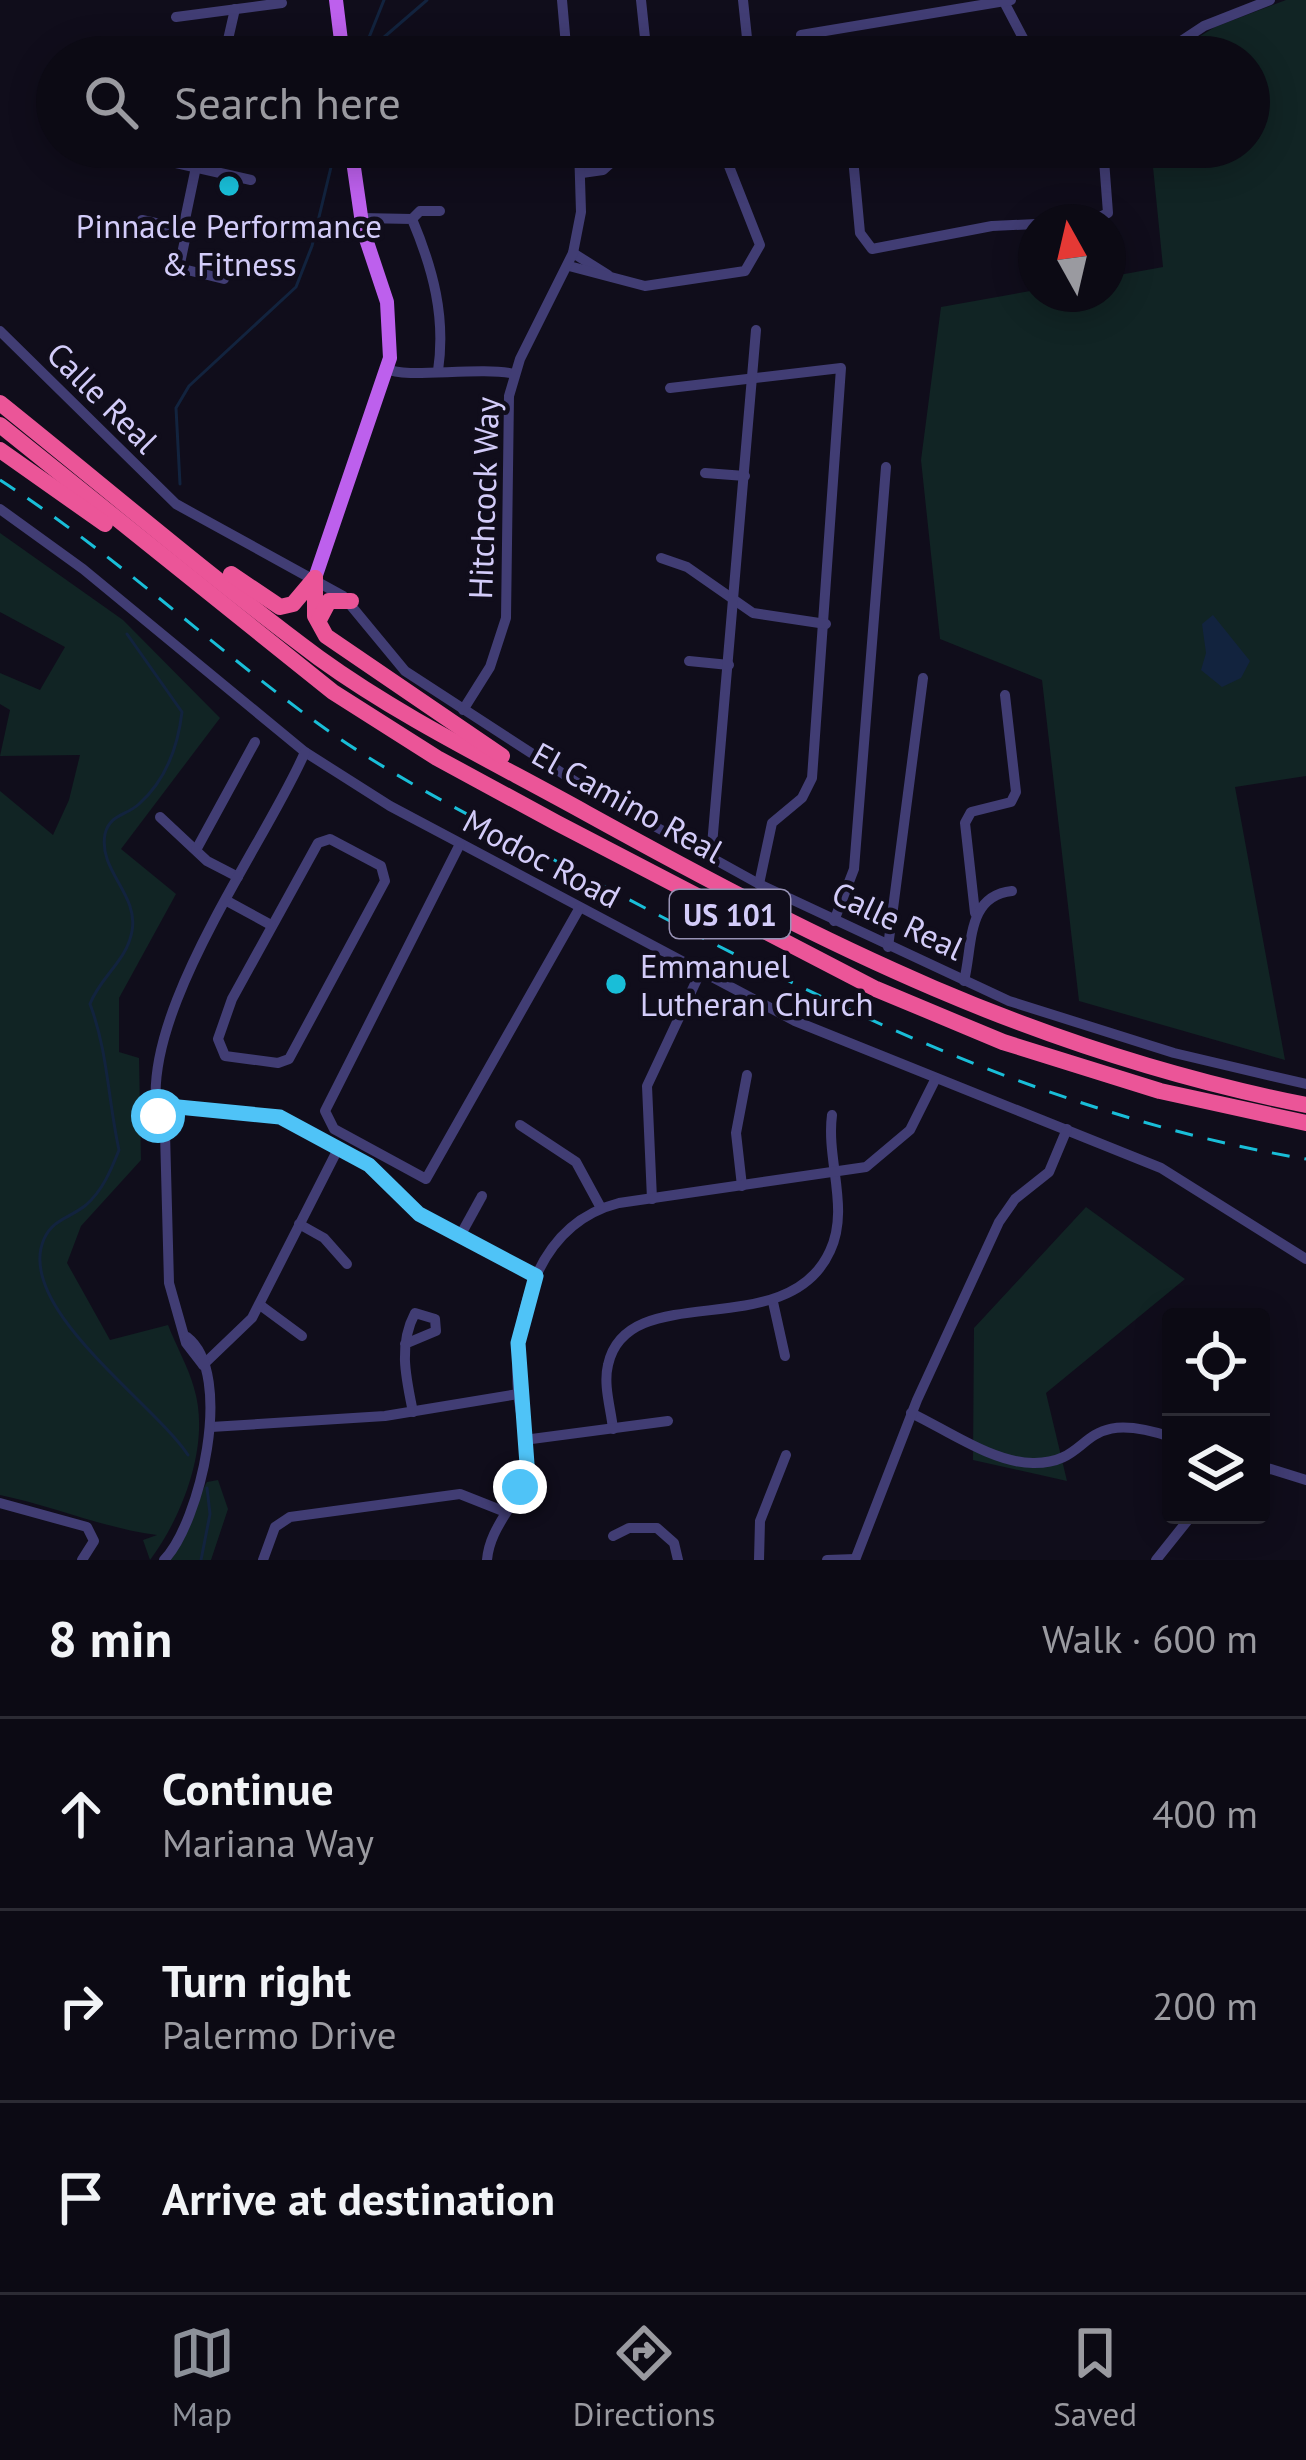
<!DOCTYPE html>
<html lang="en">
<head>
<meta charset="utf-8">
<style>
  :root { --surface:#0c0a14; --page:#1a1822; --text:#f1f3f6; --muted:#9a9aa0; --line:#2c2b34; --accent:#8c9099 }
  body { margin:0; font-family:"PT Sans",sans-serif; background:var(--page); color:var(--text) }
  .controls { position:absolute; right:36px; bottom:36px; display:grid; overflow:hidden; border-radius:12px; box-shadow:0 6px 30px #0003 }
  .controls button { width:108px; height:108px; display:grid; place-items:center; padding:0; border:0; border-bottom:3px solid var(--line); background:var(--surface); color:var(--text); font:60px sans-serif }
  .compass { position:absolute; left:1018px; top:204px; width:108px; height:108px; border-radius:50%; background:var(--surface); box-shadow:0 6px 30px #0003; rotate:352deg }
  .stop { position:absolute; width:36px; height:36px; margin:-27px; border:9px solid #4fc3f7; border-radius:50%; background:#fff }
  .stop.end { background:#4fc3f7; border-color:#fff; box-shadow:0 3px 12px #0008 }
  .list { margin:0; padding:0; list-style:none }
  h2 { display:flex; justify-content:space-between; align-items:center; height:156px; margin:0; padding:0 48px; font-size:51px }
  h2 small { font-size:39px; font-weight:400; color:var(--muted) }
  .list li { display:grid; grid-template-columns:78px 1fr auto; gap:36px; align-items:center; box-sizing:border-box; height:192px; padding:0 48px; border-top:3px solid var(--line) }
  .list b { display:block; font-size:45px; white-space:nowrap }
  .list p { margin:0; font-size:39px; white-space:nowrap; color:var(--muted) }
  .list em { font-size:39px; font-style:normal; color:var(--muted) }
  .icon { flex:none; width:66px; height:66px; fill:none; stroke:currentColor; stroke-width:2; stroke-linecap:round; stroke-linejoin:round }
  .map { position:relative; flex:none; width:1306px; height:1560px; overflow:hidden }
  .search { position:absolute; background:var(--surface); box-shadow:0 6px 30px #0003; left:36px; right:36px; top:36px; height:132px; display:flex; align-items:center; gap:30px; box-sizing:border-box; padding:0 42px; border-radius:66px; color:var(--muted); font-size:45px }
  .sheet { height:732px; background:var(--surface) }
  nav { display:flex; justify-content:space-around; align-items:center; box-sizing:border-box; height:168px; border-top:3px solid var(--line); background:var(--surface); font-size:33px; color:var(--muted) }
  nav a { display:grid; justify-items:center; gap:6px }
  nav .on { color:var(--accent) }
  .map>svg:first-child { display:block }
  .green { fill:#112424 }
  .water { fill:#12233e }
  .lines { fill:none; stroke-linecap:round; stroke-linejoin:round }
  .stream { stroke:#12233e; stroke-width:3 }
  .minor { stroke:#413d74; stroke-width:10 }
  .major { stroke:#bd60ed; stroke-width:14 }
  .highway { stroke:#eb5598; stroke-width:16 }
  .rail { stroke:#19bed8; stroke-width:3; stroke-dasharray:18 15; stroke-linecap:butt }
  .route { stroke:#4fc3f7; stroke-width:15 }
  .poi-dot { fill:#19bed8; stroke:#100d1b; stroke-width:4.5 }
  .labels { text-anchor:middle; dominant-baseline:central; stroke-width:9; stroke-linejoin:round; paint-order:stroke }
  .shield { fill:#100d1b; stroke:#9893b6; stroke-width:3 }
  .shield-label { font-size:30px; font-weight:bold; fill:#d3ccf9 }
  .poi-label { font-size:33px; fill:#d3ccf9; stroke:#100d1b }
  .street-label { font-size:33px; fill:#d3ccf9; stroke:#100d1b }
</style>
</head>
<body>
<div class="map">
<svg width="1306" height="1560" viewBox="0 0 1306 1560">
  <rect width="100%" height="100%" fill="#100d1b"/>
  <g class="green">
    <path d="M1286,0H1306V776L1235,787L1285,1060L1079,1001L1042,680L940,639L921,460L941,307L1036,290V294H1108V277L1163,267L1151,147H1249V57H1166L1215,27Z"/>
    <path d="M0,533L123,620L220,718L121,849L176,894L119,998V1052L139,1058L141,1160L81,1226L67,1263L110,1340L168,1325C176,1346 188,1366 194,1388C211,1443 183,1516 150,1560L143,1540L157,1535C103,1528 53,1506 0,1495V791L53,835L69,800L80,755L0,756L10,710L0,704V673L40,690L65,647L0,612Z"/>
    <path d="M1086,1207L1185,1279L1046,1393L1067,1481L973,1460L974,1328Z"/>
    <path d="M218,1480L228,1509L211,1560H164L207,1482Z"/>
  </g>
  <path class="water" d="M1213,615L1250,661L1241,678L1222,687L1201,670L1206,653L1202,624Z"/>
  <g class="lines">
    <g class="stream">
      <path d="M362,55L384,0"/>
      <path d="M361,57L427,0"/>
      <path d="M180,484L176,408L189,386L296,287L312,246L332,163"/>
      <path d="M127,634L182,712C178,746 166,780 139,804C126,816 110,814 105,834C98,871 139,894 132,931C127,961 100,977 90,1004C108,1052 108,1100 119,1150C111,1170 103,1190 86,1205C70,1218 53,1219 44,1239C14,1307 153,1402 188,1455"/>
      <path d="M201,1560L210,1514L207,1488"/>
    </g>
    <g class="minor">
      <path d="M562,0L567,57"/>
      <path d="M641,0L647,57"/>
      <path d="M743,0L749,57"/>
      <path d="M1003,0L1033,57"/>
      <path d="M176,17L282,3"/>
      <path d="M801,35L1011,0"/>
      <path d="M224,57L235,9"/>
      <path d="M1157,57L1204,26L1270,0"/>
      <path d="M852,147L860,233L872,249L992,226L1036,224"/>
      <path d="M154,158L251,180"/>
      <path d="M198,167L203,147"/>
      <path d="M582,173L603,170L613,161"/>
      <path d="M361,218L412,219C433,269 446,317 438,371"/>
      <path d="M412,219L420,211H440"/>
      <path d="M142,220L187,230L179,268L224,279"/>
      <path d="M1089,222L1108,213L1103,147"/>
      <path d="M183,229L196,167"/>
      <path d="M573,253L608,275"/>
      <path d="M569,266L645,286L745,271L760,245L725,156C701,159 682,150 658,150C632,150 608,161 581,161"/>
      <path d="M0,331L176,504L343,596L405,671L582,786L759,884L1009,1001L1174,1053L1306,1084"/>
      <path d="M388,369C403,379 481,366 515,374"/>
      <path d="M670,388L841,368L812,778L802,798L772,823L759,884"/>
      <path d="M705,473L745,476"/>
      <path d="M0,509L83,569L305,752L390,806L795,1021L1161,1168L1306,1259"/>
      <path d="M661,558L687,567L753,613L826,624"/>
      <path d="M689,661L729,665"/>
      <path d="M463,710L490,667L506,618L509,396L520,359L573,253L581,212L579,147"/>
      <path d="M160,817L207,861L238,877"/>
      <path d="M330,839L381,866L385,881L289,1059L278,1063L225,1056L218,1039L232,999L318,843Z"/>
      <path d="M460,844L325,1111L334,1129L426,1179L579,909"/>
      <path d="M196,850L255,742"/>
      <path d="M711,857L756,330"/>
      <path d="M227,901L271,925"/>
      <path d="M975,913L965,823L971,812L1011,802L1016,792L1005,695"/>
      <path d="M834,921L854,869L886,467"/>
      <path d="M888,947L923,678"/>
      <path d="M964,981C973,945 966,896 1012,891"/>
      <path d="M160,1107L280,1117L369,1164L419,1214L536,1276"/>
      <path d="M520,1125L576,1162L601,1208"/>
      <path d="M165,1133L169,1283L186,1343L203,1365"/>
      <path d="M164,1137C119,1038 265,846 305,752"/>
      <path d="M742,1186L736,1133L747,1075"/>
      <path d="M652,1199L647,1086L700,973"/>
      <path d="M299,1224L324,1238L347,1264"/>
      <path d="M460,1236L482,1196"/>
      <path d="M773,1302L785,1356"/>
      <path d="M260,1305L302,1336"/>
      <path d="M405,1344L436,1331L435,1319L415,1313C398,1345 406,1378 413,1412"/>
      <path d="M203,1365L252,1318L339,1147"/>
      <path d="M911,1413C947,1430 993,1463 1033,1463C1096,1464 1075,1405 1171,1437"/>
      <path d="M211,1427L385,1416L518,1394"/>
      <path d="M613,1429C611,1409 603,1385 608,1365C627,1276 787,1346 830,1251C850,1209 826,1160 832,1115"/>
      <path d="M524,1440L668,1421"/>
      <path d="M1261,1466L1306,1480"/>
      <path d="M0,1503L87,1527L94,1541L82,1560"/>
      <path d="M613,1536L629,1528H657L674,1543L678,1560"/>
      <path d="M164,1560C200,1523 235,1374 187,1337"/>
      <path d="M263,1560L275,1527L290,1517L460,1494L503,1511"/>
      <path d="M487,1560C490,1523 522,1502 526,1467C529,1443 520,1416 518,1392C513,1317 536,1224 619,1203L866,1167L910,1130L935,1080"/>
      <path d="M759,1560L760,1521L786,1455"/>
      <path d="M827,1560L855,1559"/>
      <path d="M855,1560L917,1400L999,1222L1015,1199L1049,1172L1067,1129"/>
      <path d="M1156,1560L1192,1515"/>
    </g>
    <g class="major">
      <path d="M336,0L343,57"/>
      <path d="M315,578L390,358L387,302L363,230L351,147"/>
    </g>
    <g class="highway">
      <path d="M0,403C106,488 210,577 319,658C402,718 496,763 586,813C825,945 1035,1051 1306,1105"/>
      <path d="M0,425L333,692L437,758L557,823L876,989L1003,1042L1160,1091L1306,1123"/>
      <path d="M0,450L105,524"/>
      <path d="M231,574L280,607L293,604L315,578"/>
      <path d="M315,578V616L326,636L502,756"/>
      <path d="M319,620L329,601H351"/>
    </g>
    <path class="rail" d="M0,480C110,551 205,640 309,717C397,782 497,829 592,880C820,1001 1048,1116 1306,1159"/>
  </g>
  <g class="lines">
    <path class="route" d="M158,1116L160,1107L168,1106L280,1117L369,1165L419,1214L536,1276L518,1343L527,1464L520,1487"/>
  </g>
  <g class="poi-dot">
    <circle cx="229" cy="186" r="12"/>
    <circle cx="616" cy="984" r="12"/>
  </g>
  <g class="labels">
    <rect class="shield" x="670" y="890" width="120" height="48" rx="9"/>
    <g class="shield-label">
      <text x="730" y="914">US 101</text>
    </g>
    <g class="poi-label">
      <text x="229" y="225">Pinnacle Performance<tspan x="229" dy="38">&amp; Fitness</tspan></text>
      <text x="640" y="965" text-anchor="start">Emmanuel<tspan x="640" dy="38">Lutheran Church</tspan></text>
    </g>
    <g class="street-label">
      <text transform="translate(103 397) rotate(45)">Calle Real</text>
      <text transform="translate(483 498) rotate(-88)">Hitchcock Way</text>
      <text transform="translate(628 802) rotate(29)">El Camino Real</text>
      <text transform="translate(542 858) rotate(28)">Modoc Road</text>
      <text transform="translate(898 920) rotate(25)">Calle Real</text>
    </g>
  </g>
</svg>
<div class="controls">
<button><svg class="icon" aria-label="locate" viewBox="0 0 24 24"><circle cx="12" cy="12" r="6"/><path d="M12 2v4M12 18v4M2 12h4M18 12h4"/></svg></button>
<button><svg class="icon" aria-label="layers" viewBox="0 0 24 24"><path d="M12 4l9 5-9 5-9-5zM3 14l9 5 9-5"/></svg></button>
</div>
<svg class="compass" viewBox="-18 -18 36 36"><path d="M0-13l5 13h-10z" fill="#e53935"/><path d="M0 13l5-13h-10z" fill="#9a9aa0"/></svg>
<div class="stop" style="left:158px;top:1116px"></div>
<div class="stop end" style="left:520px;top:1487px"></div>
<div class="search"><svg class="icon" aria-label="search" viewBox="0 0 24 24"><circle cx="10" cy="10" r="6"/><path d="M15 15l6 6"/></svg>Search here</div>
</div>
<section class="sheet">
<h2>8 min<small>Walk · 600 m</small></h2>
<ul class="list">
<li><svg class="icon" aria-label="ahead" viewBox="0 0 24 24"><path d="M12 20V5M6 11l6-6 6 6"/></svg><div><b>Continue</b><p>Mariana Way</p></div><em>400 m</em></li>
<li><svg class="icon" aria-label="right" viewBox="0 0 24 24"><path d="M7 20v-9h11M14 6l5 5-5 5"/></svg><div><b>Turn right</b><p>Palermo Drive</p></div><em>200 m</em></li>
<li><svg class="icon" aria-label="arrive" viewBox="0 0 24 24"><path d="M6 21V4h12l-3 4 3 4H6"/></svg><div><b>Arrive at destination</b></div></li>
</ul>
</section>
<nav>
<a class="on"><svg class="icon" aria-label="map" viewBox="0 0 24 24"><path d="M3 6l6-2 6 2 6-2v14l-6 2-6-2-6 2zM9 4v14M15 6v14"/></svg>Map</a>
<a><svg class="icon" aria-label="directions" viewBox="0 0 24 24"><path d="M12 3l9 9-9 9-9-9zM9 14v-3h6M13 9l2 2-2 2"/></svg>Directions</a>
<a><svg class="icon" aria-label="saved" viewBox="0 0 24 24"><path d="M7 4h10v16l-5-4-5 4z"/></svg>Saved</a>
</nav>
</body>
</html>
